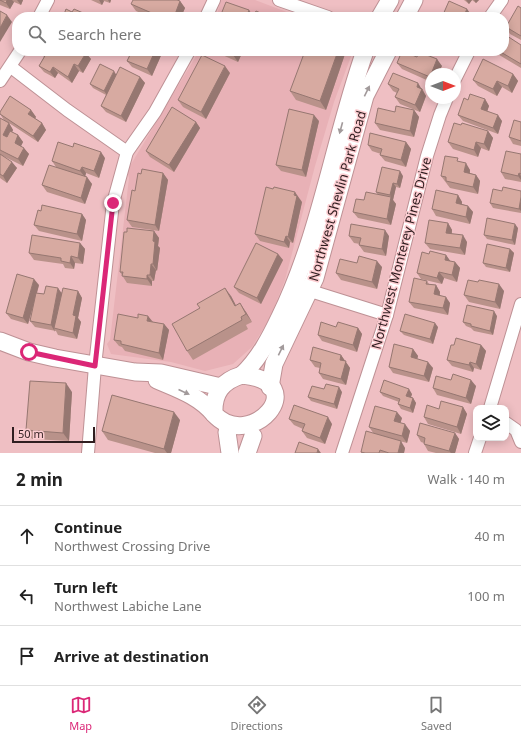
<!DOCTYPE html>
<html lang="en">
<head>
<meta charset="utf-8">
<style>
  :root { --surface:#fff; --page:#f2f2f2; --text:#222; --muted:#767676; --line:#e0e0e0; --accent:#db2777 }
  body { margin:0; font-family:"Noto Sans",sans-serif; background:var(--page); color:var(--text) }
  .controls { position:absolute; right:12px; bottom:12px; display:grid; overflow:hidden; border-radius:8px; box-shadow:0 2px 10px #0003 }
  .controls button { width:36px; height:36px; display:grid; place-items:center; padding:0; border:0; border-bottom:1px solid var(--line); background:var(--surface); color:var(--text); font:20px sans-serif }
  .compass { position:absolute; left:425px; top:68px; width:36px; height:36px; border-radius:50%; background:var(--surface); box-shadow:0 2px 10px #0003; rotate:90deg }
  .scale { position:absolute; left:12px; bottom:10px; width:83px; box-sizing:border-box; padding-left:4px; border:2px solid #301e20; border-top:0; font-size:11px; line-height:14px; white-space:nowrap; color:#301e20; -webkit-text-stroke:3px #fcccd0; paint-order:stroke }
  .stop { position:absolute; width:12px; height:12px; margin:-9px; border:3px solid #db2777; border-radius:50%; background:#fff }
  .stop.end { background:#db2777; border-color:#fff; box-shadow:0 1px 4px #0008 }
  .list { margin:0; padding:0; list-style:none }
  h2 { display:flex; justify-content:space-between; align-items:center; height:52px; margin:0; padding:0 16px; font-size:17px }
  h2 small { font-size:13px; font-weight:400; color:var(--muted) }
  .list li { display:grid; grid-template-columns:26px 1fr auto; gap:12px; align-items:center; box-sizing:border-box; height:60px; padding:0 16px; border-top:1px solid var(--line) }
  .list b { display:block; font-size:15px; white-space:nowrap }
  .list p { margin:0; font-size:13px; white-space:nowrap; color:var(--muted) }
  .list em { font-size:13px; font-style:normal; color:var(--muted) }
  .icon { flex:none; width:22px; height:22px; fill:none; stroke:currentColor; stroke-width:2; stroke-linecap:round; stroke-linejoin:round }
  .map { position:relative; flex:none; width:521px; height:453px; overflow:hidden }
  .search { position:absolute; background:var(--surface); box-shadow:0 2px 10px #0003; left:12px; right:12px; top:12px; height:44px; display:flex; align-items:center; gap:10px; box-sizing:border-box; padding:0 14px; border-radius:16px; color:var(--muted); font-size:15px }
  .sheet { height:232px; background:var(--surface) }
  nav { display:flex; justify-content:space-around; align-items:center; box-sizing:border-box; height:56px; border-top:1px solid var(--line); background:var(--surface); font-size:11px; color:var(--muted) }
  nav a { display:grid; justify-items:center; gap:2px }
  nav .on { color:var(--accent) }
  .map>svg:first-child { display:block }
  .built { fill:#e8b1b6 }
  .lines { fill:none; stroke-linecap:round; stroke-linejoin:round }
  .street-casing { stroke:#be9195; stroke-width:14 }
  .secondary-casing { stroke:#be9195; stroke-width:19 }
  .street { stroke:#fff; stroke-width:12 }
  .secondary { stroke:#fff; stroke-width:17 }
  .wall { fill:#b9928a }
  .shaded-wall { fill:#967771 }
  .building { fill:#d7aaa1; stroke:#967771 }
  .oneway { fill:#a29a9b }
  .route { stroke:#db2777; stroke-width:5 }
  .labels { text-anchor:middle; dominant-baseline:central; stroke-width:3; stroke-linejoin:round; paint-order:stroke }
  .street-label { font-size:13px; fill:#301e20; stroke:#fcccd0 }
</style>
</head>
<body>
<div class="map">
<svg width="521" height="453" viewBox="0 0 521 453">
  <rect width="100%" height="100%" fill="#efbfc3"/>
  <g class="built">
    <path d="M221,0H255L300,17H216Z"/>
    <path d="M199,51H353L334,102L315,166L285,280L270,318L252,347L233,364L205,371L171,362L111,354L107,344L110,340L129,178L127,171Z"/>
  </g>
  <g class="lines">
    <defs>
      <g id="street">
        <path d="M279,0L328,17"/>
        <path d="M39,17L48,0"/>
        <path d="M206,17L214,0"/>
        <path d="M490,17L502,0"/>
        <path d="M11,67L67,110L127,152"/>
        <path d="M455,79L469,51"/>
        <path d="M0,81L20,51"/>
        <path d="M301,288L387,315"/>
        <path d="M490,408L521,304"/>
        <path d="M506,423L516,430L521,442"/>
        <path d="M88,453L95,366L113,203L127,152L155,112L189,51"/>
        <path d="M342,453L387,315L427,156L440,115L447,98"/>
        <path d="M475,453L480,438"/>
      </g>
      <g id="secondary">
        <path d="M380,17L390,0"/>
        <path d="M405,17L414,0"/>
        <path d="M0,341L29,352L55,358L135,372L161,373L221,387"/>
        <path d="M242,375C259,359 270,338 280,317C321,233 334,139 365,51"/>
        <path d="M242,375C315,382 250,453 214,414C213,393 222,381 242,375Z"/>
        <path d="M157,380C178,389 199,396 214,414"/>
        <path d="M270,387L274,364L315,278L365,96L388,51"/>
        <path d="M227,432L230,453"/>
        <path d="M247,453L253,436"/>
      </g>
    </defs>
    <use href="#street" class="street-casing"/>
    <use href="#secondary" class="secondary-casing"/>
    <use href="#street" class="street"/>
    <use href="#secondary" class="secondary"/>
  </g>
  <g class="wall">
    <path d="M0,0H23L21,5L14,2L10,9L0,5Z"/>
    <path d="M91,0H111L110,3L104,1L102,5Z"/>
    <path d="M464,0H479L476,3L472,0L469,4Z"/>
    <path d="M180,1L185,8L181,17H150L136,11L131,4Z"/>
    <path d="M521,8V40L510,34L506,27Z"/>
    <path d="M521,45V68L496,53L495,51H504Z"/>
    <path d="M39,51H83L91,59L83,73L79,71L72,83L58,73L55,78L44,72L39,66L44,57Z"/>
    <path d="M124,51H163L152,76L132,67L127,61L130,54Z"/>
    <path d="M217,51H243L238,62L218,53Z"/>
    <path d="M346,51L326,110L296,100L290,91Z"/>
    <path d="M431,51H444L442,55Z"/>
    <path d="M417,57L442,66L431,74V82L402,69L397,63Z"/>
    <path d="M230,73L206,119L183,107L178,100Z"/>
    <path d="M117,74L140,77L145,83L126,122L106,112L101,106L106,95L93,88L90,84Z"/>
    <path d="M513,74L518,81L512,93L502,87L497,96L478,86L473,80Z"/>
    <path d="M388,84L423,89V90L426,96L420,112L400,104L395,97L397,93L393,91Z"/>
    <path d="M485,99L489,106L487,111L502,121L498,134L463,121L458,115L468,100Z"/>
    <path d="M31,110L36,117L35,118L42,123L46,130L38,142L9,123L13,130L12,132L18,135L23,142L21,146L29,154L23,166L3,156L17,168L7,183L0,178V118L8,122L4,120L0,114V112Z"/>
    <path d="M414,110L419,117L414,137L380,130L375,123L395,112Z"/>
    <path d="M319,121L306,177L281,171L276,165Z"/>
    <path d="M196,122L200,128L174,172L150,157L146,151Z"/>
    <path d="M521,122V146L513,144L509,137Z"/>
    <path d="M488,131L493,138L489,151L481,148L478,157L453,149L448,142Z"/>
    <path d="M406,142L411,149L406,167L385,161L380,155L381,154L372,151L368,145Z"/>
    <path d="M521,154V182L505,179L501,172Z"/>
    <path d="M105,158L99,178L86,173L85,177L92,184L85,204L47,192L42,185L56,167L52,161Z"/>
    <path d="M460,162L470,170V173L476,175L480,181L478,194L450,188L441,176Z"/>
    <path d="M163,173L168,180L159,231L132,227L127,220L135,191L141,174Z"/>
    <path d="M403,176L400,188L396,187L393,200L396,204L391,225L358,218L353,212L378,195L376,192Z"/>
    <path d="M502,191H521V213L493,208L490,203Z"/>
    <path d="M458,195L462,202V204L468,206L473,212L470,224L436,216L432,209Z"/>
    <path d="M302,202L293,243L290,242L289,248L260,241L255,234Z"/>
    <path d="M41,211L82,214L86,220L82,241L39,231L34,225Z"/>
    <path d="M448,223L452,230V234L467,242L465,255L430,249L425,243Z"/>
    <path d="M518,228L515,245L487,239L484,235Z"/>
    <path d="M154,231L159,238L158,246L160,248L157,271L156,270L154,281H152V286L127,283L120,272Z"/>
    <path d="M349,236H389L386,256L364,252L359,245L360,244L354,243Z"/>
    <path d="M80,243L85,249L83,264L75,263L74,269L65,268L63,264L34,260L29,253Z"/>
    <path d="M510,249L514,253L510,272L486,267L483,263Z"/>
    <path d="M278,254L283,260L261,304L239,293L234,287Z"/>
    <path d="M429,254L446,255L450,261L455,262L460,268L457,282L444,278L442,284L421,279L417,273Z"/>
    <path d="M357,263L382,267L377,289L341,280L336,273Z"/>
    <path d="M427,281L429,284L436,285L440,292V295L450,303L448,315L414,308L409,302Z"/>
    <path d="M478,282L504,291L500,309L469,302L464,295Z"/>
    <path d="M39,285L37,293L44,294L78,291L82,298L78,318L81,322L77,339L58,335L56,331L35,327L30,321L34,303L28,324L11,319L6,313Z"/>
    <path d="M231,296L236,306L246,312L252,322L246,325L248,329L193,360L187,351Z"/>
    <path d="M497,316L493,335L474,331L471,328L466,326L463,322Z"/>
    <path d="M152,322L164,324L169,330L163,360L125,351L122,347L119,346L114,340Z"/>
    <path d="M336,327L358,328L362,334L357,352L322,341L318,335Z"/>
    <path d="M438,327L433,344L404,335L400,331Z"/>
    <path d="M454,345H481L486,351L481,370L474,368L473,372L452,366L447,360Z"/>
    <path d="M413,349L418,356L417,359L433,368L429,382L393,373L389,367Z"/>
    <path d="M341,355L350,368L346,385L323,379L319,373L320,368L315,367L310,360Z"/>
    <path d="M451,380L476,386L471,404L437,395L433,388Z"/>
    <path d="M72,392L69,441L32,439L26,430Z"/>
    <path d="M342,392L337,409L311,401L308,397Z"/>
    <path d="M380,392L412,394L411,397L413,398L416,403L413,413L401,409L398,404L399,402L383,396Z"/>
    <path d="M463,407L467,414L461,434L428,424L424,417L439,409Z"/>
    <path d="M402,418L400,423L410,431L407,443L388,438L405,448L404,453H361V452L374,434L369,427Z"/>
    <path d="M289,419L332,424L325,444L307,438L302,431L303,429L294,425Z"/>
    <path d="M180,420L171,453H155L108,440L102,431Z"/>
    <path d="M455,433L459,439L455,453H436L428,451L424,444V443L421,442L417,435Z"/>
  </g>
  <g class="shaded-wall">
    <path d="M7,0H12L14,2L10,9L6,3Z"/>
    <path d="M17,0H23L21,5Z"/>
    <path d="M99,0H103L104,1L102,5Z"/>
    <path d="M108,0H111L110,3Z"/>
    <path d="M466,0H472L469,4Z"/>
    <path d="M474,0H479L476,3Z"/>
    <path d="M180,1L185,8L181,17H174Z"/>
    <path d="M467,9L470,13L468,17H463Z"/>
    <path d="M249,10L254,17H249L247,15Z"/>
    <path d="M7,15L12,22L0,42V28Z"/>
    <path d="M155,51H163L152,76L147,69Z"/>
    <path d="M235,51H243L238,62L233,55Z"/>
    <path d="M338,51H346L326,110L320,101Z"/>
    <path d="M439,51H444L442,55Z"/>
    <path d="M86,53L91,59L83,73L78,66Z"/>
    <path d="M437,59L442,66L438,74H431V78L430,77Z"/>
    <path d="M74,64L79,71L72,83L68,77Z"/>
    <path d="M225,66L230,73L206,119L201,112Z"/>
    <path d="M53,67L58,73L55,78L50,72Z"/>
    <path d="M114,71L117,76L107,95L104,91Z"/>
    <path d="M513,74L518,81L512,93L508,86Z"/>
    <path d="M140,77L145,83L126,122L121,116Z"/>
    <path d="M497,81L502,87L497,96L493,89Z"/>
    <path d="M418,83L426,96L420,112L415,105L417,87Z"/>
    <path d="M485,99L489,106L486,115L481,109Z"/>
    <path d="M31,110L36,117L33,121L28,114Z"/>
    <path d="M414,110L419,117L414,137L410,131Z"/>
    <path d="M314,115L319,121L306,177L302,170Z"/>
    <path d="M498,115L502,121L498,134L493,128Z"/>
    <path d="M196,122L200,128L174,172L169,165Z"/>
    <path d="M9,123L13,130L7,142L3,135Z"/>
    <path d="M42,123L46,130L38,142L33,136Z"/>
    <path d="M488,131L493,138L489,151L484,144Z"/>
    <path d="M18,135L23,142L19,150L15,143Z"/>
    <path d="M406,142L411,149L406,167L401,160Z"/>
    <path d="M476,142L481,148L478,157L474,150Z"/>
    <path d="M24,148L29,154L23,166L18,159Z"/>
    <path d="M101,152L105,158L99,178L94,171Z"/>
    <path d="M12,162L17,168L7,183L3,176Z"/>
    <path d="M466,163L470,170L469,179L464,172Z"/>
    <path d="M82,167L86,173L85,177L80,171Z"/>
    <path d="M400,171L403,176L400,188L397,184Z"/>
    <path d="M163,173L168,180L159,231L155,225Z"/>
    <path d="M519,173L521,176V180L518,176Z"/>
    <path d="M476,175L480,181L478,194L473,187Z"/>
    <path d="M87,177L92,184L85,204L81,198Z"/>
    <path d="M393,183L396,187L393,200L396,204L391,225L387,219L391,197L390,195Z"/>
    <path d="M295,192L302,202L293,243L288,237Z"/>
    <path d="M458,195L462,202L461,209L456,203Z"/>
    <path d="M521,197V211L519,209Z"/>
    <path d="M468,206L473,212L470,224L466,217Z"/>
    <path d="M82,214L86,220L82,241L77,234Z"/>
    <path d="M448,223L452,230L451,239L446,233Z"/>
    <path d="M515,224L518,228L515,245L512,240Z"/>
    <path d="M385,230L389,236L386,256L382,249Z"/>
    <path d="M154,231L159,238L158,246L160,248L157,271L153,264V241Z"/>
    <path d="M463,235L467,242L465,255L460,248Z"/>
    <path d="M286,236L290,242L289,248L284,242Z"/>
    <path d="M80,243L85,249L83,264L78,258Z"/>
    <path d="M510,249L514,253L510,272L506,268Z"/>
    <path d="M278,254L283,260L261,304L257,298Z"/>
    <path d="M446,255L451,262L445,260Z"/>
    <path d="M71,256L75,263L74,269L70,263Z"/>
    <path d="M377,261L382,267L377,289L372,282Z"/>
    <path d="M455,262L460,268L457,282L452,275Z"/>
    <path d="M151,264L156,270L154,281L150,275Z"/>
    <path d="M439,272L444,278L442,284L437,278Z"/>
    <path d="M147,275L152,281V286L147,279Z"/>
    <path d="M34,279L39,285L28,324L23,318Z"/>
    <path d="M499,284L504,291L500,309L495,302Z"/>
    <path d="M436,285L440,292L439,301L434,294Z"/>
    <path d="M58,288L63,295L54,328L55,332L51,325Z"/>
    <path d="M225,288L231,296L241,315L235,306Z"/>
    <path d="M78,291L82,298L78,318L81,322L77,339L73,333V315Z"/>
    <path d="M446,297L450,303L448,315L443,308Z"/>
    <path d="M240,303L246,312L252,322L246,314Z"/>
    <path d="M494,311L497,316L493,335L490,331Z"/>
    <path d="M148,316L153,322L147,321Z"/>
    <path d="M435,323L438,327L433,344L430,339Z"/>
    <path d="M164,324L169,330L163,360L159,353Z"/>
    <path d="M358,328L362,334L357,352L353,345Z"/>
    <path d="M481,345L486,351L481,370L476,364Z"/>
    <path d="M413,349L418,356L416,364L411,357Z"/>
    <path d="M341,355L350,368L346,385L341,379L340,360Z"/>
    <path d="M428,362L433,368L429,382L424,376Z"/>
    <path d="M470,362L474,368L473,372L469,365Z"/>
    <path d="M471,380L476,386L471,404L466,398Z"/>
    <path d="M66,383L72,392L69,441L63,433Z"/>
    <path d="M339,387L342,392L337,409L334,404Z"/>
    <path d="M409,389L412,394L410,400L406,396Z"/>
    <path d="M413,398L416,403L413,413L410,408Z"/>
    <path d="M463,407L467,414L461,434L457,427Z"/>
    <path d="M174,412L180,420L171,453H167L164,449Z"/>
    <path d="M397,412L402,418L399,428L394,421Z"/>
    <path d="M328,417L332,424L325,444L320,438Z"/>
    <path d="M405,424L410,431L407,443L402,436Z"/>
    <path d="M455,433L459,439L455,453H451L449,451Z"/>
    <path d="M401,441L405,448L404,453H398Z"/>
    <path d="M318,449L321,453H317Z"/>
  </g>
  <g class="building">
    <path d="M0,0H7L6,3Z"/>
    <path d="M133,0H177L180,1L174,17H161L131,4Z"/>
    <path d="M449,1L467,9L463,17H442Z"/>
    <path d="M226,2L249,10L247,15L251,16V17H220Z"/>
    <path d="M518,6L521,8V36L506,27Z"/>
    <path d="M66,9L72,12L74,9L90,16V17H63Z"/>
    <path d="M0,11L7,15L0,28Z"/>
    <path d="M256,11L265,15L264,17H255L253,16Z"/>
    <path d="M504,34L521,45V64L499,51H504Z"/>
    <path d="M40,51H83L86,53L78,66L74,64L68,77L53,67L50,72L39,66L46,54Z"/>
    <path d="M132,51H155L147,69L127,61Z"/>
    <path d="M224,51H235L233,55Z"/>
    <path d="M305,51H338L320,101L290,91Z"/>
    <path d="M402,51L417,57L419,52L437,59L430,77L397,63Z"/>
    <path d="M202,55L225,66L201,112L178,100Z"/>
    <path d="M483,59L513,74L508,86L497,81L493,89L473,80Z"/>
    <path d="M100,64L114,71L104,91L90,84Z"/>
    <path d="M120,67L140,77L121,116L101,106Z"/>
    <path d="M393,73L418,83L417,87L422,89L415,105L395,97L399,89L388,84Z"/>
    <path d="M470,94L485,99L481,109L498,115L493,128L458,115L464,98L468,100Z"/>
    <path d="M10,96L31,110L28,114L42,123L33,136L0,114V112Z"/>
    <path d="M396,106L414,110L410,131L375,123L378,108L395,112Z"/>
    <path d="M172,107L196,122L169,165L146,151Z"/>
    <path d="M289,109L314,115L302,170L276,165Z"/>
    <path d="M0,118L9,123L3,135L7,137L10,131L18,135L15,143L24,148L18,159L0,150Z"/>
    <path d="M514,120L521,122V141L509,137Z"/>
    <path d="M454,123L461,125L462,123L488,131L484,144L476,142L474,150L448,142Z"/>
    <path d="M370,133L406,142L401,160L380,155L382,149L368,145Z"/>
    <path d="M58,142L73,147L74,143L101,152L94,171L82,167L80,171L52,161Z"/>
    <path d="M506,151L521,154V174L519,173L518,176L501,172Z"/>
    <path d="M0,154L12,162L3,176L0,174Z"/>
    <path d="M445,156L458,158L457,161L466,163L464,172L476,175L473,187L446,181V177L441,176Z"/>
    <path d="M49,165L87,177L81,198L42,185Z"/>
    <path d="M382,167L400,171L397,184L393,183L390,195L376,192Z"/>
    <path d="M142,169L163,173L155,225L127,220L132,190L135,191L138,173L141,174Z"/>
    <path d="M266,187L273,189L274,187L295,192L294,195L297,196L288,237L286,236L284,242L255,234Z"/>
    <path d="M503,187L521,191V197L519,209L490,203L493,189L502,191Z"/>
    <path d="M436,190L458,195L456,203L468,206L466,217L432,209Z"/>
    <path d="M366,192L391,197L387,219L353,212L356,199L364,200Z"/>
    <path d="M42,205L82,214L77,234L34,225L38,210L41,211Z"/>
    <path d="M487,218L515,224L512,240L484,235Z"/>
    <path d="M429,220L448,223L446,233L463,235L460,248L425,243Z"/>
    <path d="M351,224L385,230L382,249L359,245L361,238L349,236Z"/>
    <path d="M127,228L154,231L153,241L155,242L153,264H151L150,275H147V279L122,276L123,272H120L124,232H127Z"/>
    <path d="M32,235L80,243L78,258L71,256L70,263L61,261V258L29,253Z"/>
    <path d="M256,243L278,254L257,298L234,287Z"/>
    <path d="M487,244L510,249L506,268L483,263Z"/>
    <path d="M430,251L446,255L445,260L455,262L452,275L439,272L437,278L417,273L422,252L429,254Z"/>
    <path d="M359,256L377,261L372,282L336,273L340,259L357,263Z"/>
    <path d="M17,274L34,279L23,318L6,313Z"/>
    <path d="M414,278L427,281L426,284L436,285L434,294L446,297L443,308L409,302Z"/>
    <path d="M468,280L478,282L479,280L499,284L495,302L464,295Z"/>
    <path d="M46,286L58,288L51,325L30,321L36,293L44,294Z"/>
    <path d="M63,288L78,291L73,315L76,316L73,333L54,328Z"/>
    <path d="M225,288L235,306L240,303L246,314L241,317L242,320L187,351L172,324L200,308L197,304Z"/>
    <path d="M467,305L494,311L490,331L471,326V324L463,322Z"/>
    <path d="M118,314L138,318V314L148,316L147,321L164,324L159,353L121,344V341L114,340Z"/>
    <path d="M405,314L435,323L430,339L400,331Z"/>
    <path d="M321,322L336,327L338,322L358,328L353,345L318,335Z"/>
    <path d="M456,338L481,345L476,364L470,362L469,365L447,360L451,345H454Z"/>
    <path d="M394,344L413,349L411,357L428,362L424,376L389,367Z"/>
    <path d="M313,347L341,355L340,360L346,361L341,379L319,373L321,363L310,360Z"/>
    <path d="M453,374L471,380L466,398L433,388L436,376L451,380Z"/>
    <path d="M384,380L409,389L406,396L413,398L410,408L398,404L400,399L380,392Z"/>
    <path d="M30,381L66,383L63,433L26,430Z"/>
    <path d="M326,384L339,387L334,404L308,397L312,386L324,389Z"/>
    <path d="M112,395L174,412L164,449L102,431Z"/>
    <path d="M441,401L463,407L457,427L424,417L427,405L439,409Z"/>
    <path d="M294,405L328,417L320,438L302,431L305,424L289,419Z"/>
    <path d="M375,406L397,412L394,421L405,424L402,436L369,427Z"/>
    <path d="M420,423L455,433L449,451L424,444L425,438L417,435Z"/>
    <path d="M366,431L401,441L398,453H389L380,450L379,453H365L361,452Z"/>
    <path d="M299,442L318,449L317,453H295Z"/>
  </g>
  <defs><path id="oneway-solid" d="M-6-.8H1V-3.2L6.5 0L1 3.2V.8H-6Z"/></defs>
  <g class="oneway">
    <use href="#oneway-solid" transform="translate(367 91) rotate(-64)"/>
    <use href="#oneway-solid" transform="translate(341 128) rotate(105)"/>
    <use href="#oneway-solid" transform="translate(281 350) rotate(-64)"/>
    <use href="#oneway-solid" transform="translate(184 392) rotate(24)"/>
  </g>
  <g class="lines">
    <path class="route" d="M29,352L95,366L113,203"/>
  </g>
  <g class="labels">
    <g class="street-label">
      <text transform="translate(337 196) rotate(-74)">Northwest Shevlin Park Road</text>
      <text transform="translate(401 253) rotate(-75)">Northwest Monterey Pines Drive</text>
    </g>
  </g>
</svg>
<div class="controls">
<button><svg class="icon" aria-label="layers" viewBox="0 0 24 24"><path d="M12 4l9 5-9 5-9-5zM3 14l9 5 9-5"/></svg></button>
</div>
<svg class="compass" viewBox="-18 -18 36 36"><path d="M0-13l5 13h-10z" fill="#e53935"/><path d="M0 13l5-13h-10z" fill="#767676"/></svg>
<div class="scale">50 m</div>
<div class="stop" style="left:29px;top:352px"></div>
<div class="stop end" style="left:113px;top:203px"></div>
<div class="search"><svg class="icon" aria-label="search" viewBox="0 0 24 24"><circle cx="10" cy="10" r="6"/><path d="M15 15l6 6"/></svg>Search here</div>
</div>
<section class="sheet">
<h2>2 min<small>Walk · 140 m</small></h2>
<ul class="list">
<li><svg class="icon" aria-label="ahead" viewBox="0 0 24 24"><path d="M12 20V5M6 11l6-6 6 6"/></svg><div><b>Continue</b><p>Northwest Crossing Drive</p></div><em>40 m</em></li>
<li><svg class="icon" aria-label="left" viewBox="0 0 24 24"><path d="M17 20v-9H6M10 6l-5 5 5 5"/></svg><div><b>Turn left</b><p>Northwest Labiche Lane</p></div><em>100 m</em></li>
<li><svg class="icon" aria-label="arrive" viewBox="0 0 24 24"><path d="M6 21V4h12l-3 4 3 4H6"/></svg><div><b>Arrive at destination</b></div></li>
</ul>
</section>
<nav>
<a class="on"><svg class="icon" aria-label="map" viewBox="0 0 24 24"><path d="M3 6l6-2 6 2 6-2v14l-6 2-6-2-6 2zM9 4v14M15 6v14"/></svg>Map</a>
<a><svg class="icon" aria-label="directions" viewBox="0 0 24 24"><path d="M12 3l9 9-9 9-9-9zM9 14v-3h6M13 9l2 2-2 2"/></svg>Directions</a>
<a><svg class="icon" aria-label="saved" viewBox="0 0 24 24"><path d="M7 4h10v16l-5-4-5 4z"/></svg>Saved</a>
</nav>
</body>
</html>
